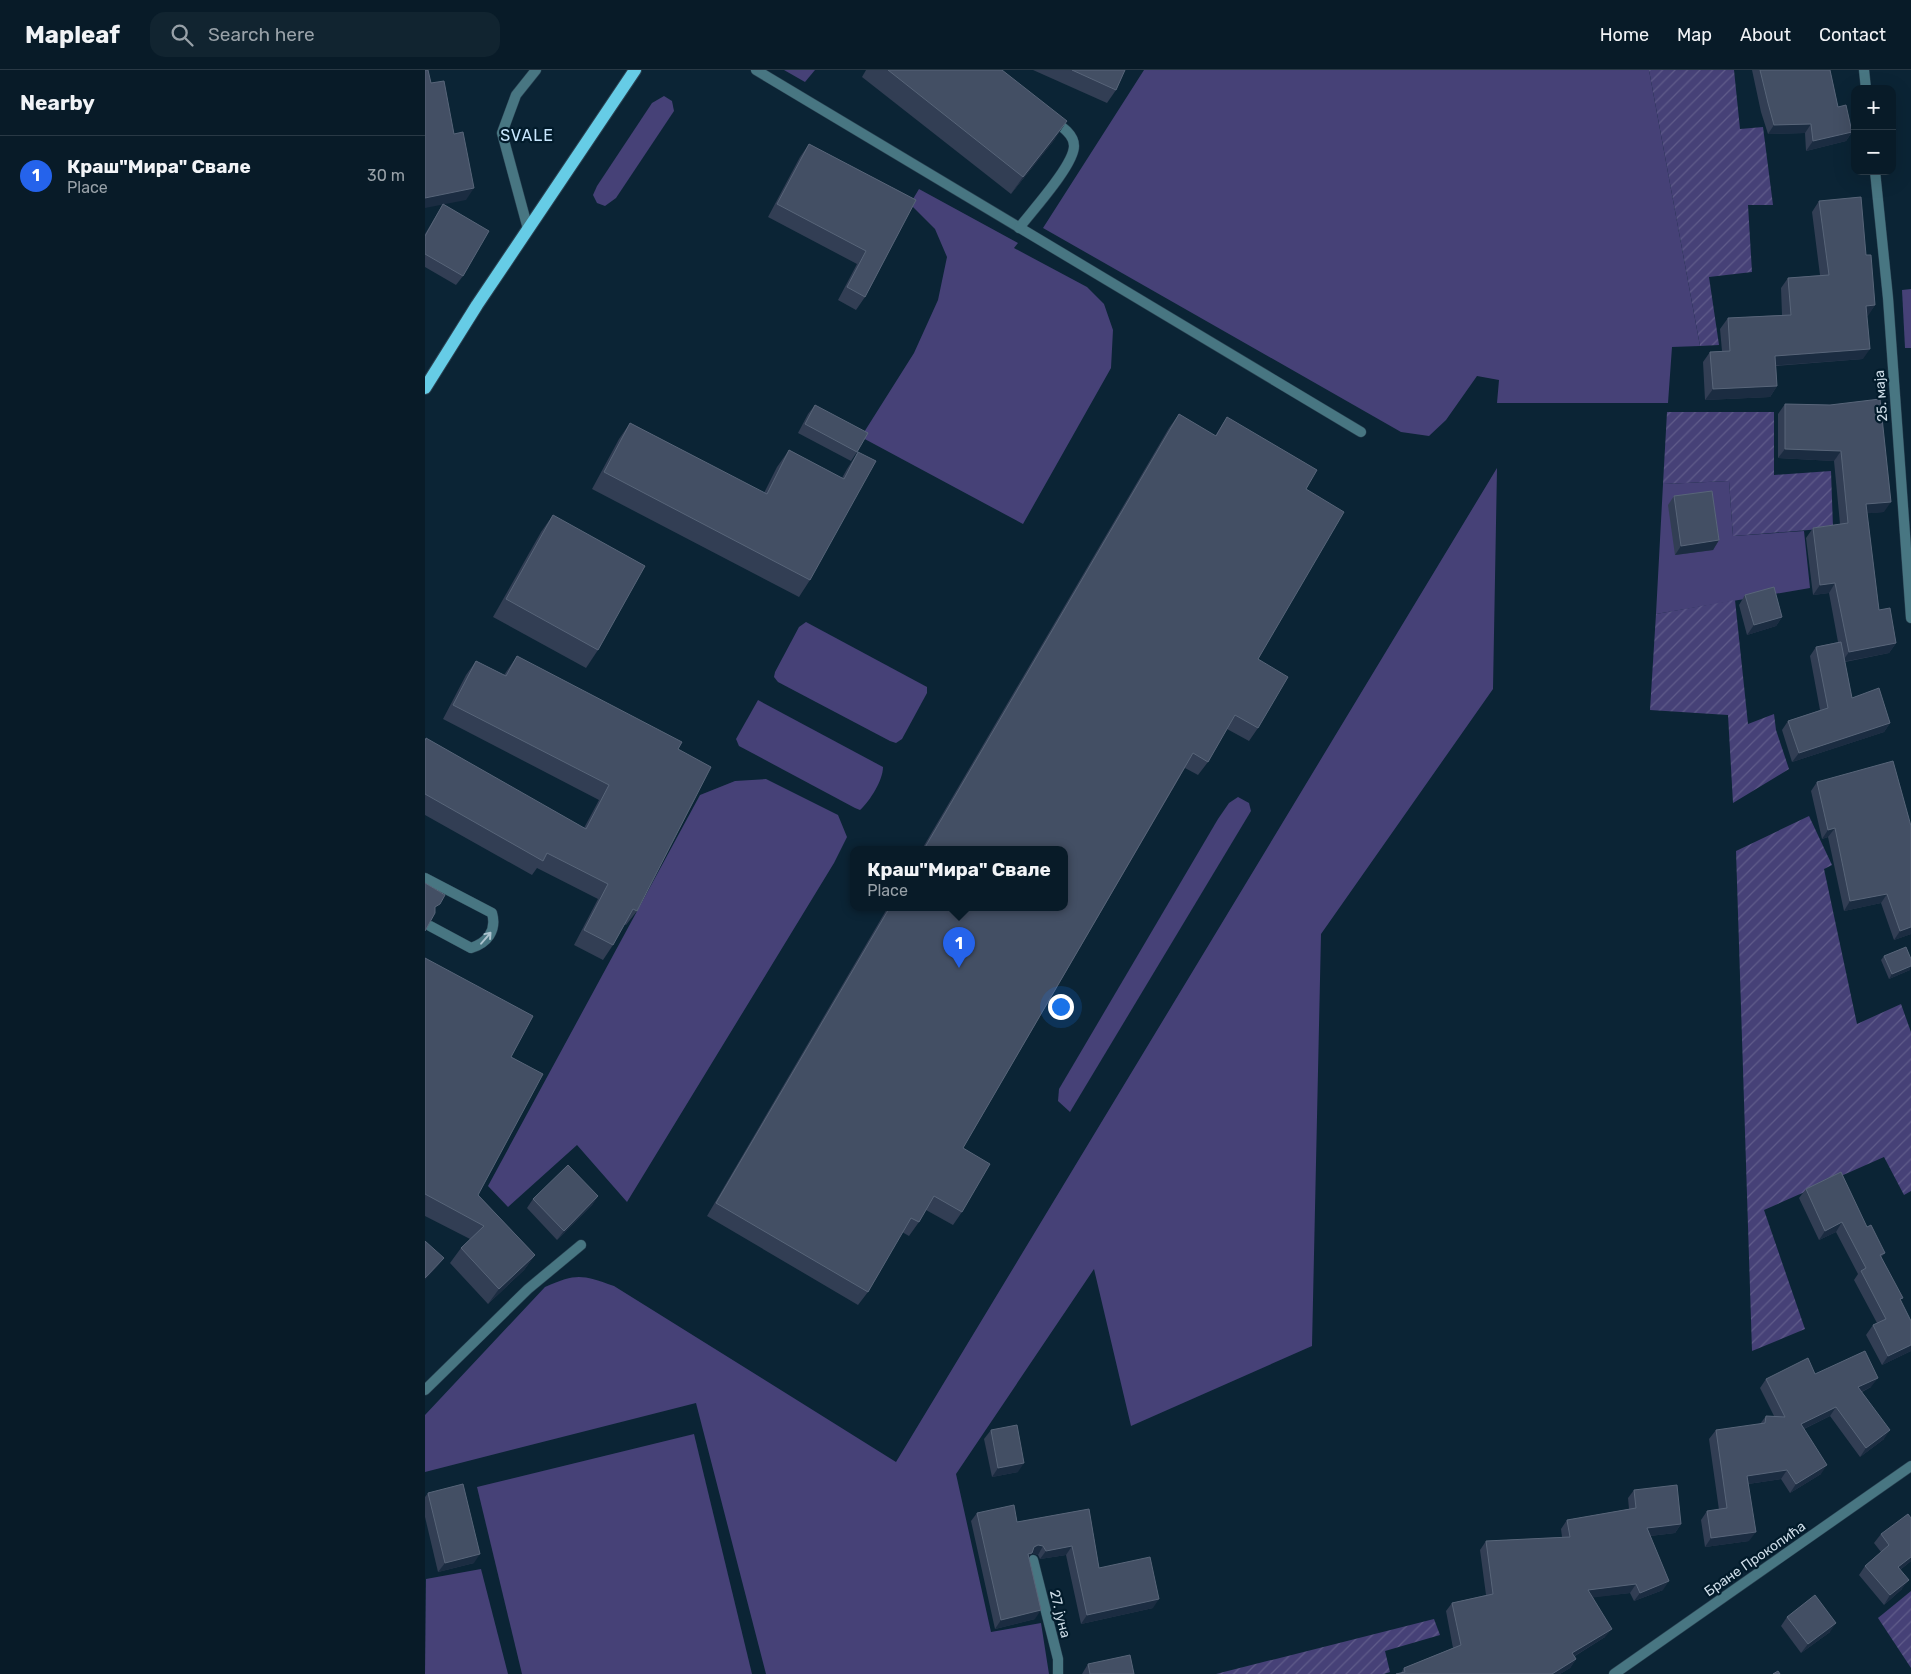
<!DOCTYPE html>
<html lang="en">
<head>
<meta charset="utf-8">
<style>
  :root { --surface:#081b28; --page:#112430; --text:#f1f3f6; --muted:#98a1a8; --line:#293945; --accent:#2563eb }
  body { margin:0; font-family:Rubik,sans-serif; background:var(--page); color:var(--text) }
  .controls { position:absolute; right:15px; top:15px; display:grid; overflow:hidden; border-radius:10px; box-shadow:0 5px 20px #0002 }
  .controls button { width:45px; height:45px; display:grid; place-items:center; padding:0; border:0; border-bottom:1px solid var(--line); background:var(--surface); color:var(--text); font:25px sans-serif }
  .you { position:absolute; left:635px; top:936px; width:18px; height:18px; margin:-12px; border:4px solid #fff; border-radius:50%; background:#1a73e8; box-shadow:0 0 0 8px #1a73e833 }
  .badge { display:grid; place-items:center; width:32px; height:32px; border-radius:50%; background:var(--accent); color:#fff; font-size:16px; font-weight:700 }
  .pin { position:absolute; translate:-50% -41px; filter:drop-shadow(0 1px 2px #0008) }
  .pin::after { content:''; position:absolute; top:26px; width:18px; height:15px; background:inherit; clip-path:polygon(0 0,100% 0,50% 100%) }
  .popup { position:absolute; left:425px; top:776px; width:218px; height:65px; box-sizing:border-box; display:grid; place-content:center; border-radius:10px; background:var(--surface); filter:drop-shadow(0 1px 4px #0005); font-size:16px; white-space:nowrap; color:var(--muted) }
  .popup b { font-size:19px; color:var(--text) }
  .popup::after { content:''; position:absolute; left:50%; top:100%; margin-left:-10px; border:10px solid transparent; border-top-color:var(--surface) }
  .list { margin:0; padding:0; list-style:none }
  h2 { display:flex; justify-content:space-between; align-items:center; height:65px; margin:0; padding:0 20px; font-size:21px }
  h2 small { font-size:16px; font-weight:400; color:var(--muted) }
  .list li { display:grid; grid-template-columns:32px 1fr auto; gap:15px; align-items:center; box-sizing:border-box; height:80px; padding:0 20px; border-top:1px solid var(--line) }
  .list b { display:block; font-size:19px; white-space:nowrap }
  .list p { margin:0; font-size:16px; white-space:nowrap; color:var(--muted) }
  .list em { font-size:16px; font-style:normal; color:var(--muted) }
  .icon { flex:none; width:28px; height:28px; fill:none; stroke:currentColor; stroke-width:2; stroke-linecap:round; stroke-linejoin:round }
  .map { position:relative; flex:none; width:1486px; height:1604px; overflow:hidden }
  header { display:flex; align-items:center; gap:30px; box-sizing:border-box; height:70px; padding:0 25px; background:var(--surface); border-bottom:1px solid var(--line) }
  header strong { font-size:24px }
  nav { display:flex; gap:28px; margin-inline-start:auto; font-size:18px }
  .search { width:350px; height:45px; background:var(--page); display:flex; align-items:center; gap:12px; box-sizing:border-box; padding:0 18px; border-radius:15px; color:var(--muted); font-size:19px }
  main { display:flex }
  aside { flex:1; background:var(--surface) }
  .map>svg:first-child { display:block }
  .green { fill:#464177 }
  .garden { fill:url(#garden-furrows) }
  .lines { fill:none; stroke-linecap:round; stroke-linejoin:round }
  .service-casing { stroke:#2a4252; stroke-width:11 }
  .minor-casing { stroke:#2a4252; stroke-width:11 }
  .tertiary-casing { stroke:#2a4252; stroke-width:11 }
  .primary-casing { stroke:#2a4252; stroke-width:14 }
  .service { stroke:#487682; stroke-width:10 }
  .minor { stroke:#487682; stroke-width:10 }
  .tertiary { stroke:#487682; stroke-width:10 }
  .primary { stroke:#66cce6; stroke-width:12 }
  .wall { fill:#323e54 }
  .shaded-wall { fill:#1b2c41 }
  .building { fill:#434f64; stroke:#586579 }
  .oneway { stroke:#acc3ce }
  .labels { text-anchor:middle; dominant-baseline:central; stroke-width:4.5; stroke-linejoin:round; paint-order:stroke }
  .street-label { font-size:14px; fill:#cedde8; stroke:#021b2b }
  .quarter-label { font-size:16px; letter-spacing:1px; fill:#c9e7fe; stroke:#021b2b }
</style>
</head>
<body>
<header>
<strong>Mapleaf</strong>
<div class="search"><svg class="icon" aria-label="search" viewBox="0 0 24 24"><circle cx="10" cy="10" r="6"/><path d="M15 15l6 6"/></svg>Search here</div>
<nav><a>Home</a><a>Map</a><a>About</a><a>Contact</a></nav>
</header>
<main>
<aside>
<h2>Nearby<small></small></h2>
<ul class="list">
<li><span class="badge">1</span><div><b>Краш&quot;Мира&quot; Свале</b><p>Place</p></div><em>30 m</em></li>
</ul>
</aside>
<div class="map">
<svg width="1486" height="1604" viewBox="0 0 1486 1604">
  <defs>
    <pattern id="garden-furrows" width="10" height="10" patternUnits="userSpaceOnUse" patternTransform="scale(1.25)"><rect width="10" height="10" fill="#464177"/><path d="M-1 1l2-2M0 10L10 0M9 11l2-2" fill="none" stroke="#605c8a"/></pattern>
  </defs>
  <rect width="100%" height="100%" fill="#0b2435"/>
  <g class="green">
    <path d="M359,0H390L380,12Z"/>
    <path d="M719,0H1224L1275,276L1247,277L1243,333H1072L1074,310L1052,306L1021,350L1004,366L976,362L618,158Z"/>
    <path d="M239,26L247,31L249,41L191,128L180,136L172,133L168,125L172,116L227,33Z"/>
    <path d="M494,119L593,173L589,178L662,217L679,234L688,260L686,298L598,454L436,367L489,283L513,230L522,187L510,159L485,134Z"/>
    <path d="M1486,219V278H1480L1477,220Z"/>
    <path d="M1072,398L1068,619L896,864L887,1276L706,1356L669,1199L531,1404L566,1562L616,1553L624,1604H341L271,1333L0,1402V1345L120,1217C153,1203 156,1205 189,1216L471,1392Z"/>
    <path d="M1304,411L1308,466L1379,461L1385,518L1231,544L1238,414Z"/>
    <path d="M381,552L502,617V623L477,669L471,673L465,671L353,612L349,607L350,602L374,557Z"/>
    <path d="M333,630L458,697C458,710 445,731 435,740L430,738L314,676L311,669Z"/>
    <path d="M341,709L413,745L422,767L409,793L202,1132L152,1075L83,1137L63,1116L275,725L310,711Z"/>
    <path d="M813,727L824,733L826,741L645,1042L633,1031L634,1019L793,749L804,733Z"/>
    <path d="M269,1364L327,1604H97L52,1417Z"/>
    <path d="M56,1499L83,1604H0L1,1509Z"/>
  </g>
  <g class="garden">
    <path d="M1224,0H1309L1315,59L1338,57L1348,135H1323L1327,202L1284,207L1294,275L1275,276Z"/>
    <path d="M1242,342H1349V405L1406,401L1408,458L1308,466L1304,411L1238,414Z"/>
    <path d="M1310,530L1323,654L1349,644L1351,660L1364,699L1308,733L1303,645L1225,640L1231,544Z"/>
    <path d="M1384,746L1407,795L1399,799L1432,954L1476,934L1486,962V1121L1479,1125L1459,1087L1339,1140L1380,1259L1327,1281L1311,781Z"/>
    <path d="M1486,1521V1598L1453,1548Z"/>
    <path d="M1009,1549L1015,1565L960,1581L965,1602L959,1604H791Z"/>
  </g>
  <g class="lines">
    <defs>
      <g id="service">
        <path d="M331,0L936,362"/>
        <path d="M594,158C607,141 649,95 649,76C649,64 636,56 627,50"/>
        <path d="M103,159L77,63L91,25L111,0"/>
        <path d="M0,808L67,843C72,861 62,873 46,878L5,856"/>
      </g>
      <g id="minor">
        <path d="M0,1320L103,1219L156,1175"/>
        <path d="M608,1490L633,1589V1604"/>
      </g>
      <g id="tertiary">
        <path d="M1439,0L1441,19"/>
        <path d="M1450,101L1463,228L1486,548"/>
        <path d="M1189,1604L1486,1396"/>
      </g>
      <path id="primary" d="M0,318L52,235L210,0"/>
    </defs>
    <use href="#service" class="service-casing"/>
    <use href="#minor" class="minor-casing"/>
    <use href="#tertiary" class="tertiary-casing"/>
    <use href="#primary" class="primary-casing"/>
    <use href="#service" class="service"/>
    <use href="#minor" class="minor"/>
    <use href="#tertiary" class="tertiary"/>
    <use href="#primary" class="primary"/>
  </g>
  <g class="wall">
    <path d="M441,0H577L630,69L586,124L437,7Z"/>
    <path d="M608,0H700L691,20L682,33Z"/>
    <path d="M1327,0H1405L1413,37L1427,62L1421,71L1381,81L1380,63L1343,64L1336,42Z"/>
    <path d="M384,74L491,130L440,227L431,240L413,230L432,194L343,147L375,87Z"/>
    <path d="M1394,131L1441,185L1450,235L1442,246L1438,289L1351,296L1352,316L1345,327L1280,330L1278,292L1285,282L1297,281L1295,259L1303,248L1357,245L1356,218L1363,208L1395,205L1387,142Z"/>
    <path d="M18,134L38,206L31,215L0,197V164Z"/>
    <path d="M1360,334L1405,335L1459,442L1442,443L1454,540L1471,573L1464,583L1420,592L1427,628L1465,653L1459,662L1367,692L1357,660L1363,651L1395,640L1385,586L1391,577L1413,572L1404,523L1388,525L1381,468L1388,458L1415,454L1409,391L1353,388V344Z"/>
    <path d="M390,335L432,382L426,391L373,363L383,344Z"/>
    <path d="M754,344L790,366L802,347L881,419L833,589V658L824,671L802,659L783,692L773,705L760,698L538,1078L537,1142L528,1155L501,1140L494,1152L484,1166L477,1162L443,1222L433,1235L282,1146L463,837H639V779H497L744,358Z"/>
    <path d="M205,353L339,423L352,397L364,380L417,408L422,399L433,382L385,510L374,527L167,419L194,369Z"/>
    <path d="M1249,426L1294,470L1288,480L1250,485L1243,435Z"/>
    <path d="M128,445L173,580L161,598L68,547L116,462Z"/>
    <path d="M1320,525L1357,547L1351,556L1322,565L1314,535Z"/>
    <path d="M92,586L253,679L212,841L201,855L199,854L188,875L178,890L149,875L173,829L112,798L107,805L0,745V670L159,758L174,730L18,649L41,605L51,591L79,605Z"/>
    <path d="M1392,712L1486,756V864L1469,870L1456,833L1419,841L1403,767L1397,769L1386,721Z"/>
    <path d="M1459,886L1485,900L1464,909L1456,890Z"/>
    <path d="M0,888L86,987L53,1125L110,1185L99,1200L63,1234L25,1193L36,1178L45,1169L0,1146Z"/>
    <path d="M1381,1119L1442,1157L1460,1183L1456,1187L1476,1231L1486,1281L1457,1295L1441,1265L1448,1255L1452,1253L1429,1210L1433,1204L1411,1162L1394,1170L1374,1128Z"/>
    <path d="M173,1126L167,1135L132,1170L102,1138L108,1129Z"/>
    <path d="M1390,1304L1446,1317L1437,1322L1459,1369L1435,1387L1405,1346L1379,1359L1396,1404L1365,1423L1356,1409L1323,1414L1324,1471L1280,1477L1276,1450L1282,1441L1294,1440L1284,1369L1291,1360L1335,1354L1341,1346H1349L1335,1318L1341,1309Z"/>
    <path d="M566,1360L593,1402L567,1407L559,1369Z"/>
    <path d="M1209,1420L1256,1454L1250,1463L1225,1466L1238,1520L1209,1531L1205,1523L1168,1527L1180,1567L1150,1586L1151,1589L1145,1598L1135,1604H971L976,1603L979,1598L1028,1578L1021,1541L1027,1533L1061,1525L1055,1480L1061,1471L1137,1467L1136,1459L1142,1450L1204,1439L1203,1428Z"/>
    <path d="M3,1423L49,1493L13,1502L0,1447V1427Z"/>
    <path d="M664,1439L674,1498L728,1538L656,1554L641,1485L615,1489L613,1485L607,1483L604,1488L610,1549L570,1559L546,1451L552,1443L592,1452Z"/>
    <path d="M1486,1448V1491L1475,1500L1477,1519L1459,1535L1434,1505L1440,1496L1456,1482L1449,1473L1456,1464Z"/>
    <path d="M1362,1547L1405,1562L1376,1583L1356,1556Z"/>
    <path d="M663,1594L709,1604H657Z"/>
  </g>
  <g class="shaded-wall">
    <path d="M642,51L630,69L586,124L598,107Z"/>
    <path d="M1386,54L1380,63L1343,64L1349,55Z"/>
    <path d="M1427,62L1421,71L1381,81L1388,71Z"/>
    <path d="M49,118L41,130L0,138V128Z"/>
    <path d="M1450,235L1443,246H1433L1441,236Z"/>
    <path d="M1445,279L1438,289L1343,296L1350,286Z"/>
    <path d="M1352,316L1345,327L1280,330L1288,319Z"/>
    <path d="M1360,379L1416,381L1409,391L1353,388Z"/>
    <path d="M1466,432L1459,442L1434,444L1441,434Z"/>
    <path d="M1294,470L1288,480L1250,485L1256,476Z"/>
    <path d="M1410,513L1404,523L1388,525L1395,515Z"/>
    <path d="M1357,547L1351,556L1322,565L1329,555Z"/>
    <path d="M1471,573L1464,583L1417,592L1424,582Z"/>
    <path d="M1465,653L1459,662L1367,692L1374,683Z"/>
    <path d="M1410,758L1403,767L1397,769L1403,760Z"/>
    <path d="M1462,824L1456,833L1419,841L1425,831Z"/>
    <path d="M1486,857V864L1469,870L1475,861Z"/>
    <path d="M1486,896L1485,900L1464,909L1467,904Z"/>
    <path d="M173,1126L167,1135L132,1170L139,1161Z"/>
    <path d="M1417,1152L1411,1162L1394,1170L1400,1161Z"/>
    <path d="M110,1185L99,1200L63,1234L74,1219Z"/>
    <path d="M19,1188L12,1197L0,1210V1208Z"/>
    <path d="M1486,1275V1281L1457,1295L1463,1286Z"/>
    <path d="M1453,1308L1446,1317L1427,1326L1433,1317Z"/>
    <path d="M1411,1337L1405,1346L1370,1363L1376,1354Z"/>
    <path d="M1465,1360L1459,1369L1435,1387L1441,1378Z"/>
    <path d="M599,1393L593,1402L567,1407L573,1398Z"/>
    <path d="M1402,1395L1396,1404L1365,1423L1371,1414Z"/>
    <path d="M1362,1400L1356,1409L1316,1415L1322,1406Z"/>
    <path d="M1256,1454L1250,1463L1216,1467L1222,1458Z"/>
    <path d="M1331,1462L1324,1471L1280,1477L1286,1468Z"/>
    <path d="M613,1475L618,1476L613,1485L607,1483L601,1492L603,1484L609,1477Z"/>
    <path d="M647,1476L641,1485L615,1489L621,1481Z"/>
    <path d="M55,1484L49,1493L13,1502L20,1493Z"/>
    <path d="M1486,1487V1491L1467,1506L1473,1497Z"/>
    <path d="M1484,1510L1477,1519L1459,1535L1465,1525Z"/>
    <path d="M1244,1511L1238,1520L1209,1531L1215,1523Z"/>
    <path d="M1211,1514L1205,1523L1157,1529L1163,1520Z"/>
    <path d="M734,1529L728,1538L656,1554L662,1545Z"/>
    <path d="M616,1540L610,1549L570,1559L576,1550Z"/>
    <path d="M1411,1553L1405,1562L1376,1583L1383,1574Z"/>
    <path d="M1187,1559L1180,1567L1141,1591L1147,1583Z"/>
    <path d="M1151,1589L1145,1598L1135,1604H1127Z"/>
  </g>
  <g class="building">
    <path d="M0,0H3L6,13L19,11L29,64L38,62L49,118L0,128Z"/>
    <path d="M463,0H577L642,51L598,107Z"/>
    <path d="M647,0H700L691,20Z"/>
    <path d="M1335,0H1405L1413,37L1421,35L1427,62L1388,71L1386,54L1349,55L1343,33Z"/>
    <path d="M384,74L491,130L440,227L422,217L441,181L352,134Z"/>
    <path d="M1436,127L1441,185H1446L1450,235L1441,236L1445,279L1350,286L1352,316L1288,319L1285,282L1305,281L1303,248L1366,245L1363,208L1404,205L1394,131Z"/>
    <path d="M18,134L64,161L38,206L0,184V166Z"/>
    <path d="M1455,329L1466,432L1441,434L1454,540L1465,538L1471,573L1424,582L1410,513L1395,515L1388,458L1423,453L1416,381L1360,379V334L1405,335Z"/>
    <path d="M390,335L443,363L432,382L380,354Z"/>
    <path d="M754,344L791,366L802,347L892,400L881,419L919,442L833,589L863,607L833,658L810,645L783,692L768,683L538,1078L565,1094L537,1142L509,1126L494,1152L486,1148L443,1222L291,1133L465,837H639V779H499Z"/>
    <path d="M205,353L342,424L364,380L419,409L433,382L451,391L385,510L179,402Z"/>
    <path d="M1287,421L1294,470L1256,476L1249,426Z"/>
    <path d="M128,445L220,496L173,580L81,529Z"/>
    <path d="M1349,517L1357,547L1329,555L1320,525Z"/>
    <path d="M1416,572L1427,628L1454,618L1465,653L1374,683L1363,651L1403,638L1391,577Z"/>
    <path d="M92,586L257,672L253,679L286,697L212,841L208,839L188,875L159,860L183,814L122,783L118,791L0,724V671L1,668L161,759L184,715L28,635L51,591L81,606Z"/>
    <path d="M1468,691L1486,756V857L1475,861L1462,824L1425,831L1410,758L1403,760L1392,712Z"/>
    <path d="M0,813L20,825L15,834L10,837V843L0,861Z"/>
    <path d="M1481,877L1486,889V896L1467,904L1459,886Z"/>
    <path d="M0,888L108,946L86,987L118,1004L53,1125L110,1185L74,1219L36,1178L59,1156L0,1124Z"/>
    <path d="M143,1095L173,1126L139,1161L108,1129Z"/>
    <path d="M1416,1102L1442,1157L1446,1155L1460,1183L1455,1185L1478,1228L1475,1229L1486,1251V1275L1463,1286L1448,1255L1461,1249L1436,1201L1441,1198L1417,1152L1400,1161L1381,1119Z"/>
    <path d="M0,1171L19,1188L0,1208Z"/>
    <path d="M1440,1281L1453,1308L1433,1317L1465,1360L1441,1378L1411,1337L1376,1354L1402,1395L1371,1414L1362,1400L1322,1406L1331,1462L1286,1468L1282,1441L1302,1438L1291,1360L1340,1353L1341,1346L1360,1347L1341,1309L1383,1288L1390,1304Z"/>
    <path d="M592,1355L599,1393L573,1398L566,1360Z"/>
    <path d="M38,1414L55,1484L20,1493L3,1423Z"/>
    <path d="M1252,1415L1256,1454L1222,1458L1244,1511L1215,1523L1211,1514L1163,1520L1187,1559L1147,1583L1151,1589L1127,1604H971L980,1602L979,1598L1036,1575L1027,1533L1068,1524L1061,1471L1145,1467L1142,1450L1211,1438L1209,1420Z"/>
    <path d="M589,1435L592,1452L664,1439L674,1498L725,1487L734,1529L662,1545L647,1476L621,1481L618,1476L613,1475L609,1477L607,1483L603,1484L616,1540L576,1550L552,1443Z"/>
    <path d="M1483,1444L1486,1448V1487L1473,1497L1484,1510L1465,1525L1440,1496L1464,1475L1456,1464Z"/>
    <path d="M1390,1525L1411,1553L1383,1574L1362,1547Z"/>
    <path d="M705,1585L709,1604H665L663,1594Z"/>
    <path d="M1353,1601L1355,1604H1348Z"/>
  </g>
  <defs><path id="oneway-shaft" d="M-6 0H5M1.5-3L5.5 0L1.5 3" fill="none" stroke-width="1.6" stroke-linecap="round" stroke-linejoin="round" transform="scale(1.25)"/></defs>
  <use class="oneway" href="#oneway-shaft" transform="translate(61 868) rotate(-49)"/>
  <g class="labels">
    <g class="street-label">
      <text transform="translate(1456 326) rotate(-94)">25. маја</text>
      <text transform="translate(1330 1489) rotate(-35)">Бране Прокопића</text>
      <text transform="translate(635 1544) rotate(76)">27. јуна</text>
    </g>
    <g class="quarter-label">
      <text x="102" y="65">SVALE</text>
    </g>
  </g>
</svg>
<div class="controls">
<button>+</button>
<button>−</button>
</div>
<div class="you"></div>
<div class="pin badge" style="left:534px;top:898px">1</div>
<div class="popup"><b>Краш&quot;Мира&quot; Свале</b>Place</div>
</div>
</main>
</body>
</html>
